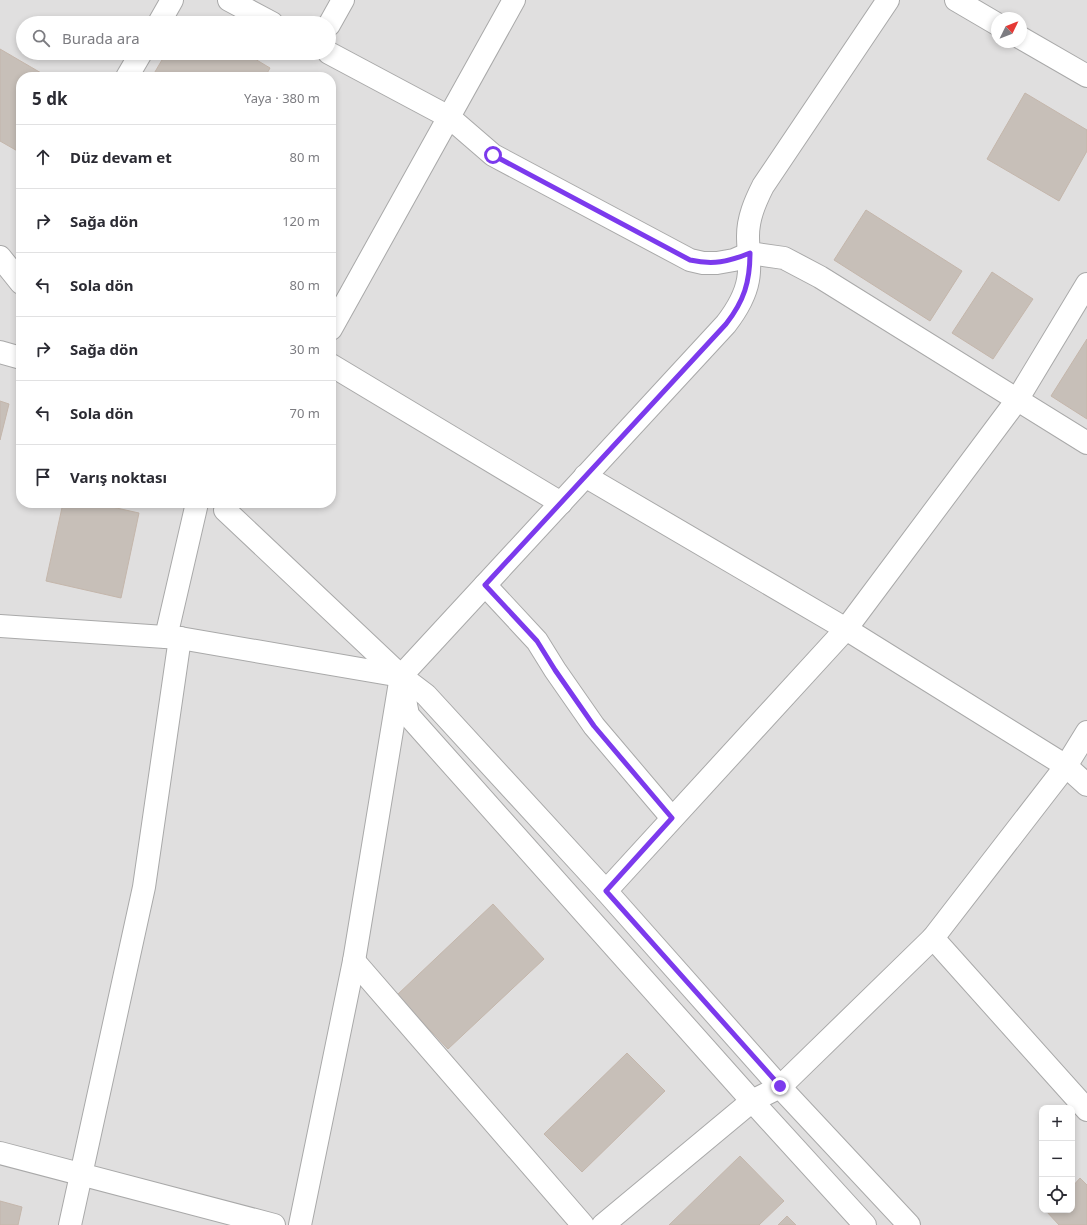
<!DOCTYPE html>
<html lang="tr">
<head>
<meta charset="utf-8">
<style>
  :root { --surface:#fff; --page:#f2f2f3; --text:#2b2b33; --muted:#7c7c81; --line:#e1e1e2 }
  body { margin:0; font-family:"Noto Sans",sans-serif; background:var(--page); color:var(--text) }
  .controls { position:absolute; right:12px; bottom:12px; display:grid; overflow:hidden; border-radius:8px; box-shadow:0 2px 6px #0003 }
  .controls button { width:36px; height:36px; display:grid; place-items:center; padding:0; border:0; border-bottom:1px solid var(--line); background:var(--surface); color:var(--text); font:20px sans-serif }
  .compass { position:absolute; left:991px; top:12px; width:36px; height:36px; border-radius:50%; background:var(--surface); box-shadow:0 2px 6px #0003; rotate:47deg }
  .stop { position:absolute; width:12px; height:12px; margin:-9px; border:3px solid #7c3aed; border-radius:50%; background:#fff }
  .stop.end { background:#7c3aed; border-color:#fff; box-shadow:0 1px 4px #0008 }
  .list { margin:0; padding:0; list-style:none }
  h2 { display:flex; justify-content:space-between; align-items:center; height:52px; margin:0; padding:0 16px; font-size:17px }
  h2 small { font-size:13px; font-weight:400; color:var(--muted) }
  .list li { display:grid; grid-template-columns:26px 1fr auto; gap:12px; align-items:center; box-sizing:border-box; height:64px; padding:0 16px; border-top:1px solid var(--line) }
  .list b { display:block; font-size:15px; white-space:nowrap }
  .list em { font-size:13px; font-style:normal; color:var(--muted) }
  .icon { flex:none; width:22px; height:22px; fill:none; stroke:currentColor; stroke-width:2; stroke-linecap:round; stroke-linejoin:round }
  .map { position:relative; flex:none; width:1087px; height:1225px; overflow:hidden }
  .search { position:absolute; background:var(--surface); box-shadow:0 2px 6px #0003; left:16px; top:16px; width:320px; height:44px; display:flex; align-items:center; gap:10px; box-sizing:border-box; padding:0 14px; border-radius:22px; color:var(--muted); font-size:15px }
  .panel { position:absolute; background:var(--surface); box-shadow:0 2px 6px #0003; left:16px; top:72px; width:320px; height:436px; border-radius:16px }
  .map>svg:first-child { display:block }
  .residential { fill:#e0dfdf; fill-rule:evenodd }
  .building { fill:#c7bfb8; stroke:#c4b6ab }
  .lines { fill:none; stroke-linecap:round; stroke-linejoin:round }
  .minor-casing { stroke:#a9a9a9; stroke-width:24 }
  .minor { stroke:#fff; stroke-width:22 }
  .route { stroke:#7c3aed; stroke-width:5 }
</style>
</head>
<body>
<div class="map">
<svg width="1087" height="1225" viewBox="0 0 1087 1225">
  <rect width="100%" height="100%" fill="#f2efe9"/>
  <path class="residential" d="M0,0H1087V1225H0ZM997,18H1021V42H997ZM23,23H329V53H23ZM21,77H331V503H21ZM1042,1108H1072V1210H1042Z"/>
  <g class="building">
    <path d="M0,49L48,77H21V153L0,141Z"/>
    <path d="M166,53H245L270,68L265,77H152Z"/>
    <path d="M1025,93L1087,130V151L1059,201L987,159Z"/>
    <path d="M866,210L962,271L930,321L834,260Z"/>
    <path d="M992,272L1033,299L993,359L952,333Z"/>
    <path d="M1087,339V419L1051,396Z"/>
    <path d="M0,401L9,404L0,440Z"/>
    <path d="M63,503H94L139,513L121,598L46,581Z"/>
    <path d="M493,904L544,959L448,1049L397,995Z"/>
    <path d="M627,1053L665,1091L582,1172L544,1134Z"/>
    <path d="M740,1156L784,1201L759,1225H669Z"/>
    <path d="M1080,1178L1087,1185V1225H1059L1046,1211L1047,1210H1072V1187Z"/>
    <path d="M0,1201L22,1207L18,1225H0Z"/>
    <path d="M787,1216L796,1225H778Z"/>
  </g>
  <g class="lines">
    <defs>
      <g id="minor">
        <path d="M229,0L272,23"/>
        <path d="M956,0L997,24"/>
        <path d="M159,23L172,0"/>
        <path d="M329,25L343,0"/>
        <path d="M1021,38L1087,76"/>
        <path d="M329,53L449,117L493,155L690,260L703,263H717L734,260L750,253L784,258L820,277L1087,443"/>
        <path d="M127,77L141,53"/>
        <path d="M0,257L21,283"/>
        <path d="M331,329L514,0"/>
        <path d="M0,352L21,358"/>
        <path d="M331,365L561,503"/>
        <path d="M585,476L846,629L1066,766L1087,785"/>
        <path d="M225,510L401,676L426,695L606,891L780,1087L909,1225"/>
        <path d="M485,585L537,641L555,670L594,726L672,818"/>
        <path d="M0,626L180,638L401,676"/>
        <path d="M166,637L197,503"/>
        <path d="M403,689L408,715L752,1101L865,1225"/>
        <path d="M606,891L846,629L1017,400L1087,284"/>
        <path d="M933,938L1087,1110"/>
        <path d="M354,961L583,1225"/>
        <path d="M0,1153L274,1225"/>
        <path d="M70,1225L144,887L180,638"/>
        <path d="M300,1225L354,961L401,676L726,324C736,311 745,297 748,280C751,265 748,251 748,236C748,218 755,202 763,186L888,0"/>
        <path d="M603,1225L752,1101L780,1087L933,938L1066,766L1087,732"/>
      </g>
    </defs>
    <use href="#minor" class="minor-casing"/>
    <use href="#minor" class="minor"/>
  </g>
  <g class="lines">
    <path class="route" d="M493,155L690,260C713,265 728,262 750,253C750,282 744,301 726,324L485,585L537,641L555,670L594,726L672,818L606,891L780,1086"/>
  </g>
</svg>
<div class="controls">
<button>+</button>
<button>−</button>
<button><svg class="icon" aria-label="locate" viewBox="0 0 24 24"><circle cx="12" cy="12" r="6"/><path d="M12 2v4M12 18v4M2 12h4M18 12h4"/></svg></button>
</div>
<svg class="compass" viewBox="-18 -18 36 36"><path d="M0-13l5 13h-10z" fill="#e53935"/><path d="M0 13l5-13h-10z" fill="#7c7c81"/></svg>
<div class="stop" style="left:493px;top:155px"></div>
<div class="stop end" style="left:780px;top:1086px"></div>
<div class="search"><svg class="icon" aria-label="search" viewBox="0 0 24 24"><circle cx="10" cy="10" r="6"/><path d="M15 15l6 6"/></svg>Burada ara</div>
<section class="panel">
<h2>5 dk<small>Yaya · 380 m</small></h2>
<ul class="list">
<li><svg class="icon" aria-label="ahead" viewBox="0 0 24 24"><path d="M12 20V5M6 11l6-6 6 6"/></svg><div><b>Düz devam et</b></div><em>80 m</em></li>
<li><svg class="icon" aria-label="right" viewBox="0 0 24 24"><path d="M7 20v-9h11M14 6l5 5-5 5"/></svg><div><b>Sağa dön</b></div><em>120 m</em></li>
<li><svg class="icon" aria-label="left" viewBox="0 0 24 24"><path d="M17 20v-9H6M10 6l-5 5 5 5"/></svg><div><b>Sola dön</b></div><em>80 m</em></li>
<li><svg class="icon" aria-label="right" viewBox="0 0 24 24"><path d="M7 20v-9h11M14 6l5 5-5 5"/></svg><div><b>Sağa dön</b></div><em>30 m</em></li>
<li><svg class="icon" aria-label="left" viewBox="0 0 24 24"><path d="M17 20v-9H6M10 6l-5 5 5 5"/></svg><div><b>Sola dön</b></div><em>70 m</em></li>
<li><svg class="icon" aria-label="arrive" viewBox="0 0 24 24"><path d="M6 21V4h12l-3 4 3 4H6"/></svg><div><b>Varış noktası</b></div></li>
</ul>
</section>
</div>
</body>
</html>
